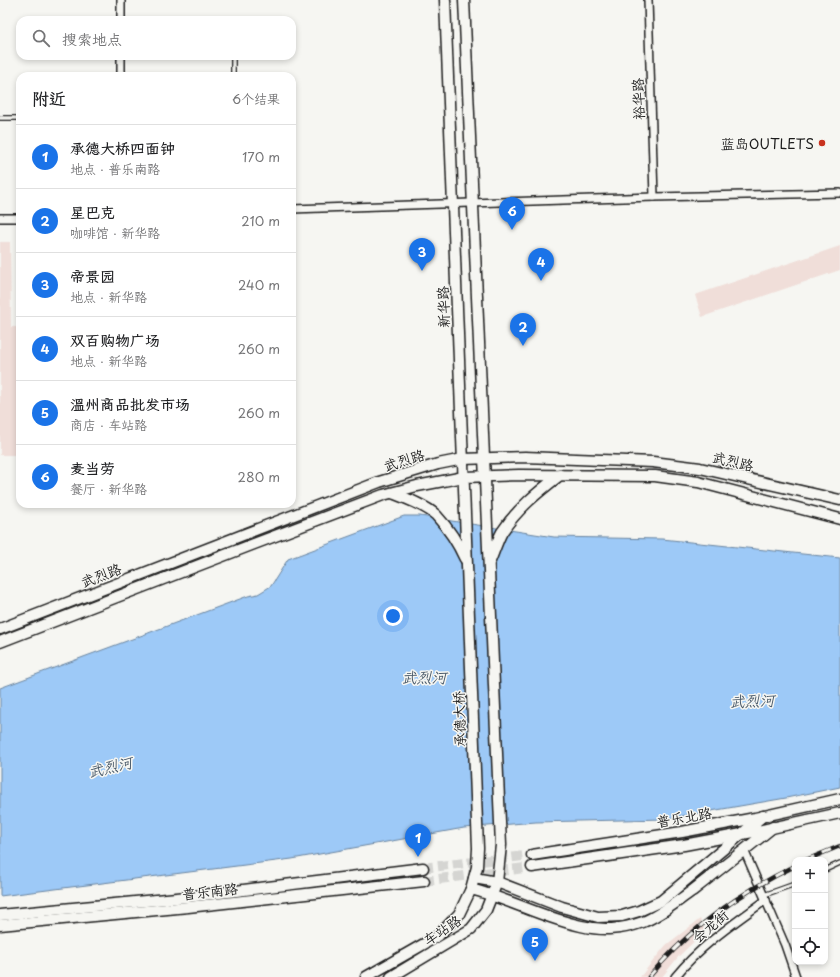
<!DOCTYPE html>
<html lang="zh">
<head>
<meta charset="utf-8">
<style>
  :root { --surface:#fff; --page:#f6f6f6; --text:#202124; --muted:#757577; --line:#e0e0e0; --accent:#1a73e8 }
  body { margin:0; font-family:"Playpen Sans","LXGW WenKai TC",sans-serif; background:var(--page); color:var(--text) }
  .controls { position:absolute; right:12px; bottom:12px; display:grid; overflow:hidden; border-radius:8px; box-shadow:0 2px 6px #0003 }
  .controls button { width:36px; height:36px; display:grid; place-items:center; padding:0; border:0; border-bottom:1px solid var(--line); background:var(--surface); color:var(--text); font:20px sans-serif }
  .you { position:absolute; left:393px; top:616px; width:14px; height:14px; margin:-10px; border:3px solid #fff; border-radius:50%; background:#1a73e8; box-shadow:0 0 0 6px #1a73e833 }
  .badge { display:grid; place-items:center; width:26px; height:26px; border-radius:50%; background:var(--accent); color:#fff; font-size:13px; font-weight:700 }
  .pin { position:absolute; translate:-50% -33px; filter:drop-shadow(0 1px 2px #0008) }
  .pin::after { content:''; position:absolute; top:21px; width:14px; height:12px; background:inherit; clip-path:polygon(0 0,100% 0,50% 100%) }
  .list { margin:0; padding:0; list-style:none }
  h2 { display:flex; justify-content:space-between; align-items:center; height:52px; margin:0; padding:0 16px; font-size:17px }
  h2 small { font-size:13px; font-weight:400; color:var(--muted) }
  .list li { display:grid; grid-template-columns:26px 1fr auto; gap:12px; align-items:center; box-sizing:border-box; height:64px; padding:0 16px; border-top:1px solid var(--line) }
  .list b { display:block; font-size:15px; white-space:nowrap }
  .list p { margin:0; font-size:13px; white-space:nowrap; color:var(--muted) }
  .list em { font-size:13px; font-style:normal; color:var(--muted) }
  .icon { flex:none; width:22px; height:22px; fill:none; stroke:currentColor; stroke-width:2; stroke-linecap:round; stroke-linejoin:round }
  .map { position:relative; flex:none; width:840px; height:977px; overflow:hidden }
  .search { position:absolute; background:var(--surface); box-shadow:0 2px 6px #0003; left:16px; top:16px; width:280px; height:44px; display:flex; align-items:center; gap:10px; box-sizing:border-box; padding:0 14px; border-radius:12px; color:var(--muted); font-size:15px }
  .panel { position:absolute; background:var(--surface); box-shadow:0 2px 6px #0003; left:16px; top:72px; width:280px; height:436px; border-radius:12px }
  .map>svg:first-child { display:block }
  .built { fill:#f0ded9 }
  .water { fill:#9dc9f7; stroke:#69849f }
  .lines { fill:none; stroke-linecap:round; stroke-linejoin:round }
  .secondary-tunnel { stroke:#d5d5d2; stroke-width:10; stroke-dasharray:10 5; stroke-linecap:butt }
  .service-casing { stroke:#1c1c1c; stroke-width:6 }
  .minor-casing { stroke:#1c1c1c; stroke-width:10 }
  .secondary-casing { stroke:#1c1c1c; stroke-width:13 }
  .service { stroke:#f6f6f2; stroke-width:3.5 }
  .minor { stroke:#f6f6f2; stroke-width:7 }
  .secondary { stroke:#f6f6f2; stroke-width:10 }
  .rail-casing { stroke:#1c1c1c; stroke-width:4.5 }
  .rail { stroke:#f6f6f2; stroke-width:3; stroke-dasharray:9; stroke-linecap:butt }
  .poi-dot { fill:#c8321e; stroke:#f6f6f2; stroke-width:1.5 }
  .labels { text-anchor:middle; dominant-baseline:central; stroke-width:3; stroke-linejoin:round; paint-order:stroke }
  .street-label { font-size:14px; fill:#1c1c1c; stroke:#f6f6f2 }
  .poi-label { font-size:14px; fill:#1c1c1c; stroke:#f6f6f2; text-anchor:end }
  .water-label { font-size:15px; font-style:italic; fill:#495969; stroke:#f6f6f2 }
</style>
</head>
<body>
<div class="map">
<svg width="840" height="977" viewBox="0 0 840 977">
  <rect width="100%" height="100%" fill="#f6f6f2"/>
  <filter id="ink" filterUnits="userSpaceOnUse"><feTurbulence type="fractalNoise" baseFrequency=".025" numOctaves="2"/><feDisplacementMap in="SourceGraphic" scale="8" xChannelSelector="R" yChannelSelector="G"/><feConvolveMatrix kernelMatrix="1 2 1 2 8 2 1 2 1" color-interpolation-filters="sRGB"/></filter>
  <g filter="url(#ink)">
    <g class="built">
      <path d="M0,242H10L11,327H20V455H0Z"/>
      <path d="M840,246V270L702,317L695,295Z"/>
      <path d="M700,919L705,931L679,956L662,977H640L666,945Z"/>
    </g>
    <path class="water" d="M404,516H420L554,537L662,539L840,558V787L786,798L665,819L536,822L464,828L292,859L0,896V688L248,596L258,594L271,586L288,559Z"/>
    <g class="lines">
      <g class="secondary-tunnel">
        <path d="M423,868L532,855"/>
        <path d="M424,881L532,867"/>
      </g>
      <defs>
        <g id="service">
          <path d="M233,56V76"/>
          <path d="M0,118H20"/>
          <path d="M825,870L840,863"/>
          <path d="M764,895L795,884"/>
        </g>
        <g id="minor">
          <path d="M121,0V20"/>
          <path d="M648,0L654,197"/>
          <path d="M121,56V76"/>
          <path d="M292,209L654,197L840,193"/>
          <path d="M0,218H20"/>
          <path d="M744,850L785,945L796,977"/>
          <path d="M675,977C700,946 734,923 766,900"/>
        </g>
        <g id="secondary">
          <path d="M392,493C405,498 425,505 436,515C448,528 458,543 465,559"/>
          <path d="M490,561C494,552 497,541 502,532C517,509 538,492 560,475"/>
          <path d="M0,629L379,482L438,464L463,459L525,457L653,462L700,468L840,500"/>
          <path d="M0,642L254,544L383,495L417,486L464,477L519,475L655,476L698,482L840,519"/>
          <path d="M532,855L682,832L755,818L840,799"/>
          <path d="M532,867L684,845L758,831L840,813"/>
          <path d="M474,878L497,882L562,907L598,917L622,916L639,911L661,901L763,816"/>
          <path d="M471,889C509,899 543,918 581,926C603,931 621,930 643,922C661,915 676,902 692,891C719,870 746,849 773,827"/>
          <path d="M0,915L187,897L423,868"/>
          <path d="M0,925L188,907L424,881"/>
          <path d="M366,977L438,936L459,914L471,889L477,867L478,848L445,0"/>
          <path d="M391,977L471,929L486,910L497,882L501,845L464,0"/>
        </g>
      </defs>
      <use href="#service" class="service-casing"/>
      <use href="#minor" class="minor-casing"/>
      <use href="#secondary" class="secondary-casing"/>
      <use href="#service" class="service"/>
      <use href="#minor" class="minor"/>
      <use href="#secondary" class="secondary"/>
      <defs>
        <g id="rail">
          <path d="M806,860L840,846"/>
          <path d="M649,977C689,929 739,893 795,866"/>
        </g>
      </defs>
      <use href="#rail" class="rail-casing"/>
      <use href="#rail" class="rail"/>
    </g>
  </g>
  <circle class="poi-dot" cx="822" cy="143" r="4"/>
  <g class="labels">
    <g class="street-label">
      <text transform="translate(638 99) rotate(-92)">裕华路</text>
      <text transform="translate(443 307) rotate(-92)">新华路</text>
      <text transform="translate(404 460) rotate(-17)">武烈路</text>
      <text transform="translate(733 461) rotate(13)">武烈路</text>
      <text transform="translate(101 575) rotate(-21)">武烈路</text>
      <text transform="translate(459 719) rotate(-92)">承德大桥</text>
      <text transform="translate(684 817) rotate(-10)">普乐北路</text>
      <text transform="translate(210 891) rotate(-6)">普乐南路</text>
      <text transform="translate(710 926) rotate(-40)">会龙街</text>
      <text transform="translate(442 930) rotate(-33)">车站路</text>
    </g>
    <g class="poi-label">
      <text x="814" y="143">蓝岛OUTLETS</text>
    </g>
    <g class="water-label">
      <text x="424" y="676">武烈河</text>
      <text transform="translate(752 700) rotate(-2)">武烈河</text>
      <text transform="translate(110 766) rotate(-13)">武烈河</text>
    </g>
  </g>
</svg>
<div class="controls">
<button>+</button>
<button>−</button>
<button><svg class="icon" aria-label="locate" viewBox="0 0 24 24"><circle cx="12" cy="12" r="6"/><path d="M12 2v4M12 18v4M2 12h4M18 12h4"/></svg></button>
</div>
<div class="you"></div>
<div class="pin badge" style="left:418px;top:857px">1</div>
<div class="pin badge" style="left:523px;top:346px">2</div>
<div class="pin badge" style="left:422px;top:271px">3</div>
<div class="pin badge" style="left:541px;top:281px">4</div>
<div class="pin badge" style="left:535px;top:961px">5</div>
<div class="pin badge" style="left:512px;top:230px">6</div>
<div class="search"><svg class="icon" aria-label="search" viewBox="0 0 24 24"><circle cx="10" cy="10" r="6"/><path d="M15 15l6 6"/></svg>搜索地点</div>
<section class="panel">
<h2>附近<small>6个结果</small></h2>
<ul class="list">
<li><span class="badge">1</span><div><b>承德大桥四面钟</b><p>地点 · 普乐南路</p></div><em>170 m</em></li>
<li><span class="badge">2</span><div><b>星巴克</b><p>咖啡馆 · 新华路</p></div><em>210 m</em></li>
<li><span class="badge">3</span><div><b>帝景园</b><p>地点 · 新华路</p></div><em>240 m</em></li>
<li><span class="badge">4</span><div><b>双百购物广场</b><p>地点 · 新华路</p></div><em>260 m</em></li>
<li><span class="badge">5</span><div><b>温州商品批发市场</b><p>商店 · 车站路</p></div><em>260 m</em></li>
<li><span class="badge">6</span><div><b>麦当劳</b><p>餐厅 · 新华路</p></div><em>280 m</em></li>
</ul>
</section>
</div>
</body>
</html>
